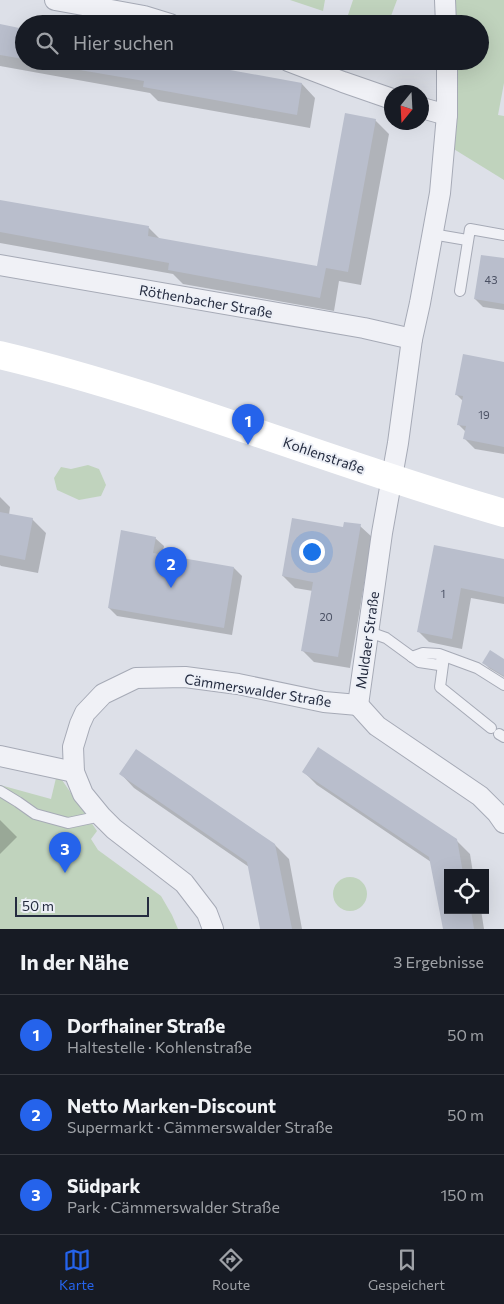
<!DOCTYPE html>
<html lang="de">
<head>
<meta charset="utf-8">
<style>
  :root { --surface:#171b24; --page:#242831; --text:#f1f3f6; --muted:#9ea1a6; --line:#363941; --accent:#2563eb }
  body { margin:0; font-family:Commissioner,sans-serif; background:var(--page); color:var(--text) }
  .controls { position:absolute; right:15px; bottom:15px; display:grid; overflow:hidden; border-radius:0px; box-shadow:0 5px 20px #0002 }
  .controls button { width:45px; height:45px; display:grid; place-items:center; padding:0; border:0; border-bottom:1px solid var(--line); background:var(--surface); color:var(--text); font:25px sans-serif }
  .compass { position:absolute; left:384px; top:85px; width:45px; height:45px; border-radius:50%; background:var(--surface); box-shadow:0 5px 20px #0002; rotate:198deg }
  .scale { position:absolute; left:15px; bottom:12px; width:134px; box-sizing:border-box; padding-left:5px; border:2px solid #252c40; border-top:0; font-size:14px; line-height:18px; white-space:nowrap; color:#252c40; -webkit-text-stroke:4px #eceff6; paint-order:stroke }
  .you { position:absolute; left:311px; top:551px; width:18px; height:18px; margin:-12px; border:4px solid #fff; border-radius:50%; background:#1a73e8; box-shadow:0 0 0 8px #1a73e833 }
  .badge { display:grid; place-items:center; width:32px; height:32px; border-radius:50%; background:var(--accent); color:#fff; font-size:16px; font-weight:700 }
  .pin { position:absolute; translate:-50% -41px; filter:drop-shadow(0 1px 2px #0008) }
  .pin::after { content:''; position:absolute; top:26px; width:18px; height:15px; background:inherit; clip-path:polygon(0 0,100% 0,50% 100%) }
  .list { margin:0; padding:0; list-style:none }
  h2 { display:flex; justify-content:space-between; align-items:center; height:65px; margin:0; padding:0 20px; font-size:21px }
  h2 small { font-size:16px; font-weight:400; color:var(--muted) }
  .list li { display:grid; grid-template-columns:32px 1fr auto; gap:15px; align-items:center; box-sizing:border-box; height:80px; padding:0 20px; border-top:1px solid var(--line) }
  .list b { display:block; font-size:19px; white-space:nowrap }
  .list p { margin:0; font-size:16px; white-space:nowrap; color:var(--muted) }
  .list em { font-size:16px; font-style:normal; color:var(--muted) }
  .icon { flex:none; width:28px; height:28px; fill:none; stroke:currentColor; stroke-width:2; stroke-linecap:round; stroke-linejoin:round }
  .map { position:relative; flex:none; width:504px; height:929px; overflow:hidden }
  .search { position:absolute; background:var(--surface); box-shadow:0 5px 20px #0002; left:15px; right:15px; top:15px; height:55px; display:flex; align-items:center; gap:12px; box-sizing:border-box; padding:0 18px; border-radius:28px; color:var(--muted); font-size:19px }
  .sheet { height:305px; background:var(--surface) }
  nav { display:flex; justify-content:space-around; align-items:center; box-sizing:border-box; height:70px; border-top:1px solid var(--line); background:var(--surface); font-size:14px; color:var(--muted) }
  nav a { display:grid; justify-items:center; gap:2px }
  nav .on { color:var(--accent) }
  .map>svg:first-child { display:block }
  .green { fill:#c0d3bd }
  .shadow { fill:#0003 }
  .building { fill:#b9becc }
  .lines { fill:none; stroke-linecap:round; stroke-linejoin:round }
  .lane-casing { stroke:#a6aab6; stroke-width:12 }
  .street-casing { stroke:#a6aab6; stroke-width:22 }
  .lane { stroke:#f0f1f6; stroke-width:10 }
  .street { stroke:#f0f1f6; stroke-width:20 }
  .secondary { stroke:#fff; stroke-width:28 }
  .labels { text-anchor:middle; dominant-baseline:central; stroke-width:4; stroke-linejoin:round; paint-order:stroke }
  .number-label { font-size:11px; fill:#4a5063 }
  .street-label { font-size:14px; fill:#252c40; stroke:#eceff6 }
</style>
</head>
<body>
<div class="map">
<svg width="504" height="929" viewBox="0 0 504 929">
  <rect width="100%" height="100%" fill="#dde0e8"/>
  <g class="green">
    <path d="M290,0H325L323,11Z"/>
    <path d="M353,0H397L388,24H372L348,15Z"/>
    <path d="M445,0H504V83L498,115L504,116V180L444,143L447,61H480V24H446Z"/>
    <path d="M88,465L99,469L106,485L101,496L79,500L57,490L54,478L61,467L71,469Z"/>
    <path d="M56,778L62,780L97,831L91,839L98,850L161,896L172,915L178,929H0V785L51,799Z"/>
    <circle cx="350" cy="894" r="17"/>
  </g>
  <g class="shadow">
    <path d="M0,26L24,30V61H175L302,84L315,98L310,128L158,101L150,93L0,66Z"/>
    <path d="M375,120L389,134L361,285L339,281L334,311L183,284L173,274L0,243V201L149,228L160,239L318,268Z"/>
    <path d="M504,260V310L483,307L475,299Z"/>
    <path d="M504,364V454L475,449L465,439L466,432L459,425L463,401L456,394Z"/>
    <path d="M0,497L10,507L9,515L32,519L46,533L38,573L1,566L0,565Z"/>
    <path d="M360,526L372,537L350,668L314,662L302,650L313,591L295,588L283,576Z"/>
    <path d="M155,538L164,546L162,556L234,568L242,576L232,635L117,616L109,608Z"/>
    <path d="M435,547L504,560V604L471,598L462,649L429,642L419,632Z"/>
    <path d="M504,660V677L489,668L484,663Z"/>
    <path d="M303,771L456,840L470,854L473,873H448V910H481L484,929H445L431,862L317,785Z"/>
    <path d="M121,774L275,845L289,859L302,929H261L249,867L134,788Z"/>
    <path d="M0,820L17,837L0,854Z"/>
  </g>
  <g class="building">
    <path d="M0,24L24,29V59L0,55Z"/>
    <path d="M75,61H181L302,83L297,115L143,87L144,81L74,69Z"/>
    <path d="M345,113L376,119L348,272L326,268L320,298L168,270L169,263L0,232V200L149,226L148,236L317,266Z"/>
    <path d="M481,255L504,258V304L474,299Z"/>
    <path d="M463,354L504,362V447L463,439L466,426L457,425L463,396L455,395Z"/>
    <path d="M0,512L33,518L25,560L0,555Z"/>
    <path d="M292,518L343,527L344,522L361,524L338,657L301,651L313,582L282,576Z"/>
    <path d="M121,530L156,537L153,553L234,567L224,628L108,608Z"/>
    <path d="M434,545L504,559V597L461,588L452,639L417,632Z"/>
    <path d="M490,650L504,659V676L482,663Z"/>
    <path d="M318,747L457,839L463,873H448V910H471L474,929H443L429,857L302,772Z"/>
    <path d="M136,749L275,844L292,929H260L247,862L119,774Z"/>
  </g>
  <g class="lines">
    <defs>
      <g id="lane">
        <path d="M432,234L467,240"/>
        <path d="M460,291L470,229L504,235"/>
        <path d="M369,632L386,638L419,662L439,665L443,657"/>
        <path d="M412,657L423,653L439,654L477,668L504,685"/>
        <path d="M444,657L440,687L491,728"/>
        <path d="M499,734L504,737"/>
        <path d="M0,791L18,802L35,814L68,823L101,816"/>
      </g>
      <g id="street">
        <path d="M55,0L144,16L170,24"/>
        <path d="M445,0L446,24"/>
        <path d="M288,61L343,82L392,99"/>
        <path d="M422,108L447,115"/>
        <path d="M0,265L364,328L412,339"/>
        <path d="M358,705L382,533L398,443L412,339L420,303L440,193L447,115V61"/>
        <path d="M358,705L377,726L480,796L497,813L504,823"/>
        <path d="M0,756L74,772"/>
        <path d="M213,929L207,913L184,883L114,829L101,816L83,794L74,772L73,747L80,724L85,713L103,694L136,678L185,677L238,684L324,702L358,705"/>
      </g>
    </defs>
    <use href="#lane" class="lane-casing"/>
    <use href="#street" class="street-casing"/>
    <use href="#lane" class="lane"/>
    <use href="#street" class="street"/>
    <path class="secondary" d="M0,355C172,396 335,465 504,513"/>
  </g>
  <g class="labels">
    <g class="number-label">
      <text x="491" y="279">43</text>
      <text x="484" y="414">19</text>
      <text x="443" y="593">1</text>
      <text x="326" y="616">20</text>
    </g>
    <g class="street-label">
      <text transform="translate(206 301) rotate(10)">Röthenbacher Straße</text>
      <text transform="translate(324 455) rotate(19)">Kohlenstraße</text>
      <text transform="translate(367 640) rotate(-82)">Muldaer Straße</text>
      <text transform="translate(258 690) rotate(9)">Cämmerswalder Straße</text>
    </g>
  </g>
</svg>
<div class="controls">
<button><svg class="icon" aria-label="locate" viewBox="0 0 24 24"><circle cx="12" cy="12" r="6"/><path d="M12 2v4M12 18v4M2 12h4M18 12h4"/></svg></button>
</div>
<svg class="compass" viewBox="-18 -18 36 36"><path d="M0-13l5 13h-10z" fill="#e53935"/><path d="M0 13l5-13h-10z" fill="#9ea1a6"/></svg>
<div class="scale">50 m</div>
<div class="you"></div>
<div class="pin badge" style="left:248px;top:445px">1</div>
<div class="pin badge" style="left:171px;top:588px">2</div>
<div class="pin badge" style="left:65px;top:873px">3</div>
<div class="search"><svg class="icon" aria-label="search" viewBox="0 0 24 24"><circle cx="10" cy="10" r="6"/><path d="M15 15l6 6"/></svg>Hier suchen</div>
</div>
<section class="sheet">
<h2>In der Nähe<small>3 Ergebnisse</small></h2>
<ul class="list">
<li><span class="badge">1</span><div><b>Dorfhainer Straße</b><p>Haltestelle · Kohlenstraße</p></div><em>50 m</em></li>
<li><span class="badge">2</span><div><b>Netto Marken-Discount</b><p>Supermarkt · Cämmerswalder Straße</p></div><em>50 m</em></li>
<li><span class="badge">3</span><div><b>Südpark</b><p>Park · Cämmerswalder Straße</p></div><em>150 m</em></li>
</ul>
</section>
<nav>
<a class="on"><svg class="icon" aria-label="map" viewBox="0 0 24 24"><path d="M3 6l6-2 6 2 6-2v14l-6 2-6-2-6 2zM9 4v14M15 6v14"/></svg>Karte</a>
<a><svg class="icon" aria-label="directions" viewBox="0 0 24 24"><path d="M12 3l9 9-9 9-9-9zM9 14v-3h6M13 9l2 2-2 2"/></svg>Route</a>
<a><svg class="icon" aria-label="saved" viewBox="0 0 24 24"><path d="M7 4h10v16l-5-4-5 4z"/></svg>Gespeichert</a>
</nav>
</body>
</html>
